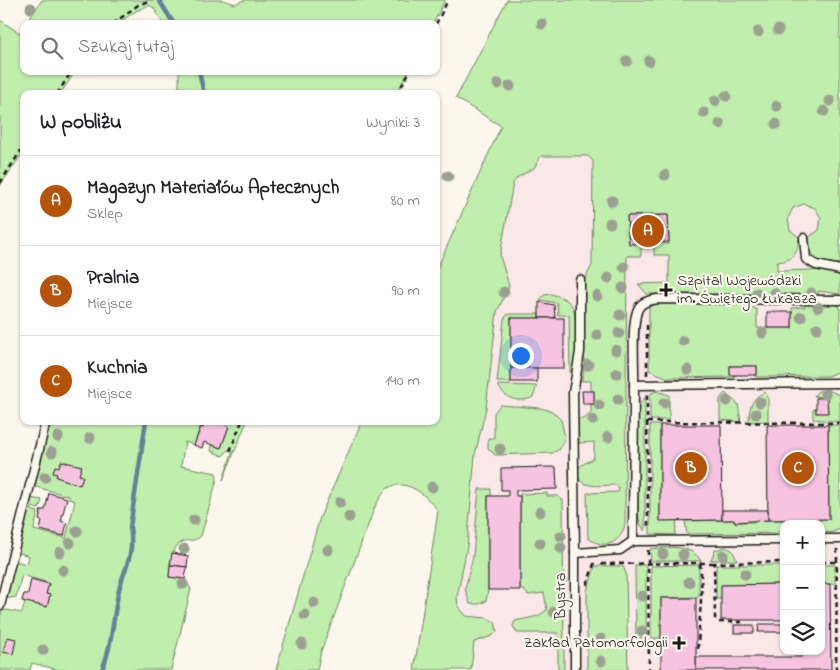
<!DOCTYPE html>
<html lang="pl">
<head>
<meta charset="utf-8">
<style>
  :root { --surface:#fff; --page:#f6f6f6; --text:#202124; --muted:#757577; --line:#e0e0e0; --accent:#b45309 }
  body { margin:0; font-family:"Indie Flower",sans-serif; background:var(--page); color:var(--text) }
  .controls { position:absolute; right:15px; bottom:15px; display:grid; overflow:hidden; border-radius:10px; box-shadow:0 1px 4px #0004 }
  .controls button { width:45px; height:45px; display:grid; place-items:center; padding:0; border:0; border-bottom:1px solid var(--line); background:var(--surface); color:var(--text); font:25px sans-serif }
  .you { position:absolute; left:520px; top:355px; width:18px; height:18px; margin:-12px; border:4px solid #fff; border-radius:50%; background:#1a73e8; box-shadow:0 0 0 8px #1a73e833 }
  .badge { display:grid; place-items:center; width:32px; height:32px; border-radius:50%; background:var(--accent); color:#fff; font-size:16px; font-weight:700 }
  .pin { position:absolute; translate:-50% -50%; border:2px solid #fff; box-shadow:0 1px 5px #0006 }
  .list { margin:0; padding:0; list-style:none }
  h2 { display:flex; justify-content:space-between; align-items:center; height:65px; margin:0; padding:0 20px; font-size:21px }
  h2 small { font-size:16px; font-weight:400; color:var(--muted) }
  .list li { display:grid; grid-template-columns:32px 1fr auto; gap:15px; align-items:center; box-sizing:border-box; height:90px; padding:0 20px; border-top:1px solid var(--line) }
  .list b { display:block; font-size:19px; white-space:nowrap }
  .list p { margin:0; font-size:16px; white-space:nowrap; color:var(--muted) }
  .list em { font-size:16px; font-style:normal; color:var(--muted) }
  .icon { flex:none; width:28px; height:28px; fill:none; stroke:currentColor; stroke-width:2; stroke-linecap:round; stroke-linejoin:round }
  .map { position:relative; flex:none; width:840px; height:670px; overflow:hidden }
  .search { position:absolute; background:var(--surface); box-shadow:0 1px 4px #0004; left:20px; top:20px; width:420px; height:55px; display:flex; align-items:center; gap:12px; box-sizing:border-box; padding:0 18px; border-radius:10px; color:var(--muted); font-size:19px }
  .panel { position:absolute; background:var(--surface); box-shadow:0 1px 4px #0004; left:20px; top:90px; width:420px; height:335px; border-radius:10px }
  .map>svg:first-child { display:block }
  .built { fill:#fae7e8; fill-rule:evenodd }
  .green { fill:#c0eeac; stroke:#6e8564 }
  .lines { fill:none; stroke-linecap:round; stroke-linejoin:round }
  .stream { stroke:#608399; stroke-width:4.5 }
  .building { fill:#f6c3e0; stroke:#1c1c1c }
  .service-casing { stroke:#1c1c1c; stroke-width:11 }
  .path { stroke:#1c1c1c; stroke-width:2.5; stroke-dasharray:5 4; stroke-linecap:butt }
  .service { stroke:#fbf7ec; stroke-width:8 }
  .tree { fill:#9ba191 }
  .poi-dot { fill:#1c1c1c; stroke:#fbf7ec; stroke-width:2 }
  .labels { text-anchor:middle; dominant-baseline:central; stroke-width:4.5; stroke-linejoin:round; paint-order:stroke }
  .poi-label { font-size:16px; fill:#1c1c1c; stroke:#fbf7ec; text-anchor:start }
  .street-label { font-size:16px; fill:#1c1c1c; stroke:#fbf7ec }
</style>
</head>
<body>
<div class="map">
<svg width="840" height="670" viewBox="0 0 840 670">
  <rect width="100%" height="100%" fill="#fbf7ec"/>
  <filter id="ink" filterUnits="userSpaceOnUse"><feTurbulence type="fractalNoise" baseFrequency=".02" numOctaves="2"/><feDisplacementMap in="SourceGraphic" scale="10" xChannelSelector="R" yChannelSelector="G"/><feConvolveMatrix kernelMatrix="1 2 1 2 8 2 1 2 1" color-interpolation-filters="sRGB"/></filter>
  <g filter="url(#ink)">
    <path class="built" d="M840,138V670H427L516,142ZM784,524H821V651H784Z"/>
    <g class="green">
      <path d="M42,0H224L235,4L244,0H445L433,24H163L154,8L149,5L134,12L118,24H26Z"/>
      <path d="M507,0H840V264L820,262L811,254L809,237L819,230L821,218L815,208L804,204L793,208L788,218L790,230L799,237C798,253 794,261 777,262V271C796,271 824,267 840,276V294L819,291L818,294H647L638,284L669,283V255H654V244H669L668,215L627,216L629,243H641V256H627L625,524C621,544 604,550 588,538L587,493L618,492L619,490L617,485C602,485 572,491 579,467C595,455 594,466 594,442L579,443L578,419H584L591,413V404H594V391H591V381H582L584,369L583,283L592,265L593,161L588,156H541L534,168L518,177L513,183L500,256L509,286L497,312L486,408L475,455L467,547L457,597L458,606L466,616L487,618L495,622L497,631L492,636L474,642L471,670H414L438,511C428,497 407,477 388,488C383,492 379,500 376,504L321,651L317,670H276L320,517L362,421H436V271L501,126L456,98Z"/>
      <path d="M0,20L19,33L24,27V71H76L60,94H24V151L0,186Z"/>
      <path d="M179,71H409L396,94H179Z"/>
      <path d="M551,294C559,296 568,299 572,306C578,316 578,365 572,374L570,373L569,315H558L557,303L540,300L544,295Z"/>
      <path d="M743,302L757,310V328H792V308L805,307V302L834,303L840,307V371L827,376L756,377L754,375H757V366H730V375H736L734,377L668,378L649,370V307L656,304Z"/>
      <path d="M508,314H539V318H511V382H497L504,319Z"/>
      <path d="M498,385L537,386L533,397C520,404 504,399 498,385Z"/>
      <path d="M828,390L840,395V422L813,419V410L816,408V413L828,412L827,398L814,396L818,391Z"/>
      <path d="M656,391L669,395V420H650V394Z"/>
      <path d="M765,392L768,397V421L749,422C749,408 751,398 765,392Z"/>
      <path d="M725,393L738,404L741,422L720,420V399Z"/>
      <path d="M645,397V531L640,524L638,513V413L640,404Z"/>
      <path d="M500,405L540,408L552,411L561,420L565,437L560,449L552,453L495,455L488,448V438H494V413Z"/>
      <path d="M50,421H206L203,428L200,427L194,445L185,442L181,466L216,473L217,479L201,536C196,541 192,540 185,541C170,546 171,563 169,577L185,579L191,589L171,670H59L32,663L30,670H0V618L2,611L6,610L22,613L25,601L47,607L50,595L46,594L49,583L22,575L16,597L5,599L15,561L27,564L29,556L17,552L29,498L42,500L39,509L32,507L31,510L38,512L34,530L66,538L75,501L69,499V496L32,486Z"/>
      <path d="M218,421H247L223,480L233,450L229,449L223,456L211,451L212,445L221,448L229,426Z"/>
      <path d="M650,425H660V520H677L675,535L650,534Z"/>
      <path d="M828,425H840V529L833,532L821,533L820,519H829Z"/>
      <path d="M479,489H491V496H488V590L486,601L479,604H470L465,589L473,556Z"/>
      <path d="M547,493V496H557L563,500L564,670H558V633H517L513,626L515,621L538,616L547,610L544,593L528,595L524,590H520V494Z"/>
      <path d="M735,520V522H754V520H816V524H784V533L687,534L685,521Z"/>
      <path d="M725,547L732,550L737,560H711L715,550Z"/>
      <path d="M650,549C668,547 691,544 701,561H651Z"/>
      <path d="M635,565H646V638H636Z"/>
      <path d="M699,565V597L661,598V638H651V566Z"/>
      <path d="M716,565H784V584L722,585L721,599H716Z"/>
      <rect x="821" y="565" width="14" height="19"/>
      <path d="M595,566H623L626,573L628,670H587V591Z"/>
    </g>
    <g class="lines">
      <g class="stream">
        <path d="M159,0L174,24"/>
        <path d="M199,71L204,94"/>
        <path d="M102,670C112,645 113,620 118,594C124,566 135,558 130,527L146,421"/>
      </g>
    </g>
    <g class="building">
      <path d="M668,215L669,242L629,244L627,216Z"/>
      <path d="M539,302L554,305L555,318H539Z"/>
      <rect x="767" y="312" width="25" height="16"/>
      <rect x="511" y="318" width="53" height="50"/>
      <rect x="730" y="366" width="27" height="9"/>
      <rect x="511" y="368" width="26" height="14"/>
      <path d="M582,391H594V404H583Z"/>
      <path d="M816,398H827L828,413H816Z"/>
      <path d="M206,421H218L229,426L221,448L204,442L202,448L194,445L201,427L203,428Z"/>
      <path d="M660,425H721L722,520L660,521Z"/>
      <path d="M767,425H828L829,519L768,520Z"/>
      <path d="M61,461L82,466L79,475L83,476L80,485L56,477L57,474L53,473L55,466L59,467Z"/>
      <path d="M556,467L557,489L516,490V496H520V590H488V496H508V490H501V468Z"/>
      <path d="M49,493L67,498L61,521L67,523L64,536L40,530L42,521L39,520L41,510H45Z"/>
      <path d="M722,510H768V520L735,522V520H722Z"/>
      <path d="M172,553L188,556L187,567L170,565Z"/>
      <path d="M170,565L187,567L185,579L169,577Z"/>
      <path d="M31,579L49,584L46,594L50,595L47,607L22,601L24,594H28Z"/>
      <path d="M784,584V620H721V585Z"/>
      <path d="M821,584H830L831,670H696V657H802L801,651H821Z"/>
      <rect x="661" y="598" width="35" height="72"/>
      <path d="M759,624H782V632H758Z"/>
      <rect x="734" y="625" width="20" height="8"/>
      <path d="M7,637L16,639L13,654L3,652Z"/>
    </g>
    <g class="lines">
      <defs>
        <g id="service">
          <path d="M804,238L806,259L816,265L840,270"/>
          <path d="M580,280V352L573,393L575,553L620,550L633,541"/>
          <path d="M634,385C635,368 630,317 640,306C644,301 651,300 658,299L840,300"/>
          <path d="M821,539H840"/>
          <path d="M784,540L633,541L634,385L840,383"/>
          <path d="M575,553V670"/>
          <path d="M0,606L46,421"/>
        </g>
      </defs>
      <use href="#service" class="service-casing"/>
      <g class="path">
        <path d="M113,24L138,5L151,0"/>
        <path d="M436,24L448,0"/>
        <path d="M57,94L72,71"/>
        <path d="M397,94L410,71"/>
        <path d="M0,183L24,146"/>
        <path d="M647,325V375"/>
        <path d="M647,395L648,530"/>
        <path d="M647,422L840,423"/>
        <path d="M230,451L242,421"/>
        <path d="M648,550L649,670"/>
        <path d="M821,562H837"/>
        <path d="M700,563H713"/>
        <path d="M601,564L700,563C704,593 698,623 698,653"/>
        <path d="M587,585L594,564H596"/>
        <path d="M742,622H720L715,618L714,563L784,562"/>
        <path d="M633,641H661"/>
        <path d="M836,670L837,549"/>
      </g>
      <use href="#service" class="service"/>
    </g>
    <g class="tree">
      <circle cx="31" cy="8" r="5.5"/>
      <circle cx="542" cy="24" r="5.5"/>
      <circle cx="778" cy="30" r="5.5"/>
      <circle cx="758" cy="32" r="5.5"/>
      <circle cx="627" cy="61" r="5.5"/>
      <circle cx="649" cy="61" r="5.5"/>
      <circle cx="498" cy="84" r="5.5"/>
      <circle cx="510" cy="86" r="5.5"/>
      <circle cx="726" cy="96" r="5.5"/>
      <circle cx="715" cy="101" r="5.5"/>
      <circle cx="830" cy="101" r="5.5"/>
      <circle cx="777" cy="106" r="5.5"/>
      <circle cx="824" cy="111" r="5.5"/>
      <circle cx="704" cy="113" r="5.5"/>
      <circle cx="720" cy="124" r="5.5"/>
      <circle cx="776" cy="124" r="5.5"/>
      <circle cx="665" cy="175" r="5.5"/>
      <circle cx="448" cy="176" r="5.5"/>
      <circle cx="612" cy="201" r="5.5"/>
      <circle cx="610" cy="223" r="5.5"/>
      <circle cx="624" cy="267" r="5.5"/>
      <circle cx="608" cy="278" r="5.5"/>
      <circle cx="623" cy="288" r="5.5"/>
      <circle cx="504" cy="292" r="5.5"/>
      <circle cx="757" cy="293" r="5.5"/>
      <circle cx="774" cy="293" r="5.5"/>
      <circle cx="811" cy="293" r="5.5"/>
      <circle cx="597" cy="296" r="5.5"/>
      <circle cx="818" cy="307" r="5.5"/>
      <circle cx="620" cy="315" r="5.5"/>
      <circle cx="801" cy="317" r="5.5"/>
      <circle cx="817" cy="328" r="5.5"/>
      <circle cx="619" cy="333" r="5.5"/>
      <circle cx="763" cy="333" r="5.5"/>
      <circle cx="597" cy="335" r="5.5"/>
      <circle cx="683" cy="341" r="5.5"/>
      <circle cx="616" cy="350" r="5.5"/>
      <circle cx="588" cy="365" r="5.5"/>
      <circle cx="688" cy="370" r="5.5"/>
      <circle cx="617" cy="373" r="5.5"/>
      <circle cx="825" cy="394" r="5.5"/>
      <circle cx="618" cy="399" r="5.5"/>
      <circle cx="727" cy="401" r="5.5"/>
      <circle cx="760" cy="402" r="5.5"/>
      <circle cx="664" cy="403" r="5.5"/>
      <circle cx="599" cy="405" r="5.5"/>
      <circle cx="756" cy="414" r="5.5"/>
      <circle cx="593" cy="420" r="5.5"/>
      <circle cx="58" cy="437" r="5.5"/>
      <circle cx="608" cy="437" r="5.5"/>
      <circle cx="90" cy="438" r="5.5"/>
      <circle cx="500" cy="449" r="5.5"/>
      <circle cx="52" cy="452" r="5.5"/>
      <circle cx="45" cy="477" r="5.5"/>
      <circle cx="432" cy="487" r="5.5"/>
      <circle cx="340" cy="502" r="5.5"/>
      <circle cx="540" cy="512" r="5.5"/>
      <circle cx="349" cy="517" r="5.5"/>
      <circle cx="194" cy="520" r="5.5"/>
      <circle cx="77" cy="531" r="5.5"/>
      <circle cx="561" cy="536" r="5.5"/>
      <circle cx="70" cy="543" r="5.5"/>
      <circle cx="540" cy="543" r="5.5"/>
      <circle cx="561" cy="548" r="5.5"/>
      <circle cx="184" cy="549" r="5.5"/>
      <circle cx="328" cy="550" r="5.5"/>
      <circle cx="60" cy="552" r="5.5"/>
      <circle cx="663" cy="554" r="5.5"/>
      <circle cx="683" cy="555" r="5.5"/>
      <circle cx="723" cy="555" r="5.5"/>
      <circle cx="63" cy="570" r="5.5"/>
      <circle cx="745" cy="574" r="5.5"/>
      <circle cx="562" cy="580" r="5.5"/>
      <circle cx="689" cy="582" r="5.5"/>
      <circle cx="183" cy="584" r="5.5"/>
      <circle cx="642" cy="596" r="5.5"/>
      <circle cx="314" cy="603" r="5.5"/>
      <circle cx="554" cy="612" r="5.5"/>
      <circle cx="305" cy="615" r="5.5"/>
      <circle cx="642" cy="631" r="5.5"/>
      <circle cx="601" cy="639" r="5.5"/>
      <circle cx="302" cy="644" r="5.5"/>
      <circle cx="43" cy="650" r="5.5"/>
      <circle cx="601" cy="661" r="5.5"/>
    </g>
  </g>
  <g class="poi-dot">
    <path d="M663.5 282.5h5v5h5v5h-5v5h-5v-5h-5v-5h5z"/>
    <path d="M676.5 635.5h5v5h5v5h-5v5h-5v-5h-5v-5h5z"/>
  </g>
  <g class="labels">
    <g class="poi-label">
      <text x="677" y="281">Szpital Wojewódzki<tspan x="677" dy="18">im. Świętego Łukasza</tspan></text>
      <text x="668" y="643" text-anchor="end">Zakład Patomorfologii</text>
    </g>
    <g class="street-label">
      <text transform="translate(561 596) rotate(-90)">Bystra</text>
    </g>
  </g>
</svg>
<div class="controls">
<button>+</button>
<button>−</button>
<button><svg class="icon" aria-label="layers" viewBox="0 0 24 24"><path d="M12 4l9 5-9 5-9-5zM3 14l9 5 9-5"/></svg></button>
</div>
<div class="you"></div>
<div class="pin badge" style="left:648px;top:231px">A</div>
<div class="pin badge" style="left:691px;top:468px">B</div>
<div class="pin badge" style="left:798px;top:468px">C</div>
<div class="search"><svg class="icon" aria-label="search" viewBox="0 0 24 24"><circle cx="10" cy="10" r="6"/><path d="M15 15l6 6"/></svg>Szukaj tutaj</div>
<section class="panel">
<h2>W pobliżu<small>Wyniki: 3</small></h2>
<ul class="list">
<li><span class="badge">A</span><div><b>Magazyn Materiałów Aptecznych</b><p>Sklep</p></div><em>80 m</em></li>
<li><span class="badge">B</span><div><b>Pralnia</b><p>Miejsce</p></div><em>90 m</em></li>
<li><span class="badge">C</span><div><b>Kuchnia</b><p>Miejsce</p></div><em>140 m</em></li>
</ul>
</section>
</div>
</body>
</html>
